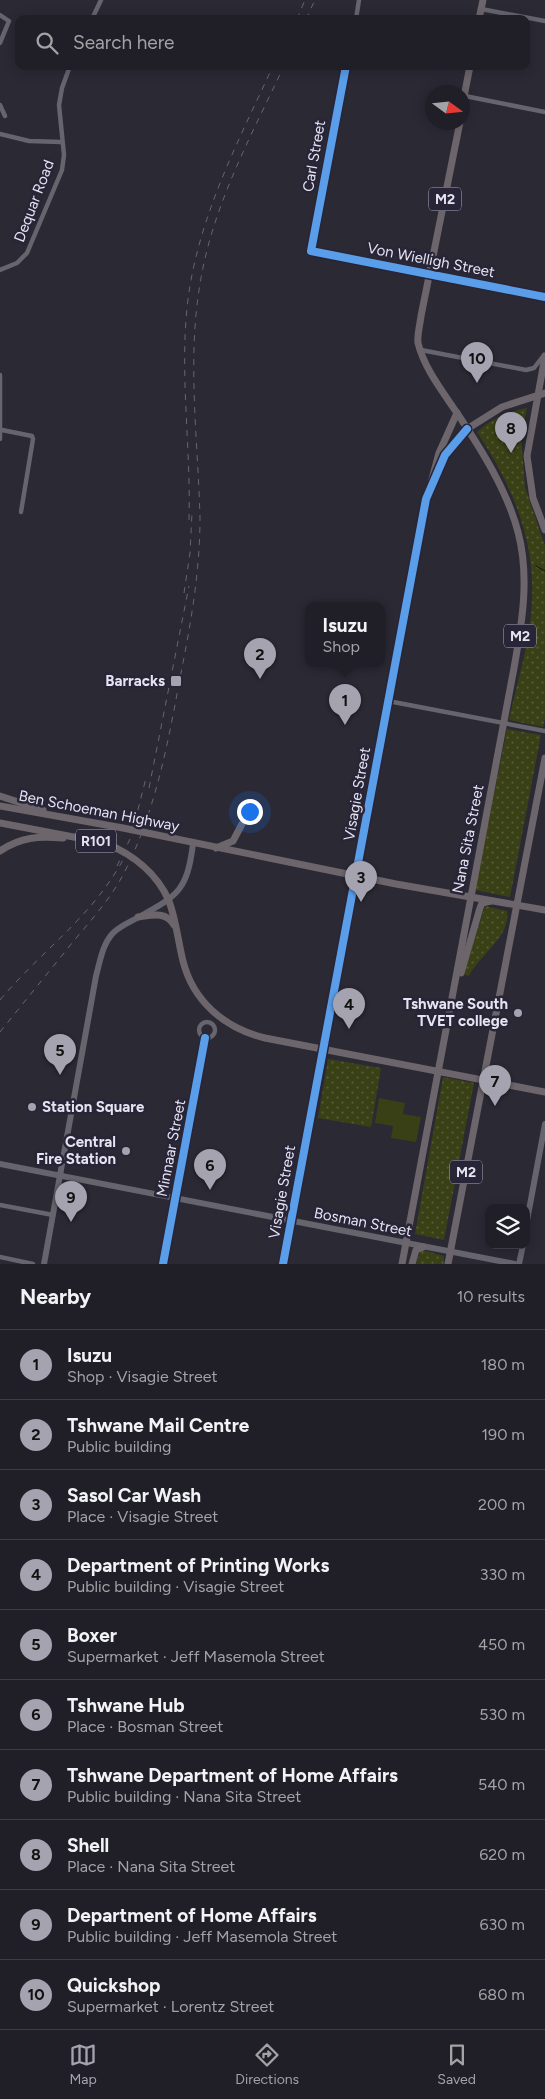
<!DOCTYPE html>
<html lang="en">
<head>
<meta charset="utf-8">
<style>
  :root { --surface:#201f27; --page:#2d2c33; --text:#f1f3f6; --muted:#a2a2a7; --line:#3d3d44; --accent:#a5a3af }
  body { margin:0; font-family:Figtree,sans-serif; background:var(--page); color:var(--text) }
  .controls { position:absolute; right:15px; bottom:15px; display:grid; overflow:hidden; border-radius:10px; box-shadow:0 2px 12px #0003 }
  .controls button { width:45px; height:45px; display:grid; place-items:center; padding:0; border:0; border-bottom:1px solid var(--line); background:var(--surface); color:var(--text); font:25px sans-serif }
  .compass { position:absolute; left:425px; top:85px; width:45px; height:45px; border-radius:50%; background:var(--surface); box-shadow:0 2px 12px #0003; rotate:105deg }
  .you { position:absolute; left:249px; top:811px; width:18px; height:18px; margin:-12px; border:4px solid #fff; border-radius:50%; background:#1a73e8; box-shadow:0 0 0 8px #1a73e833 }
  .badge { display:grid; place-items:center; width:32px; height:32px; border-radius:50%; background:var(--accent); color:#111; font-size:16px; font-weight:700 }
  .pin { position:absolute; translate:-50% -41px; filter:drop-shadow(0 1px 2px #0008) }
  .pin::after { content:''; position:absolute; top:26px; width:18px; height:15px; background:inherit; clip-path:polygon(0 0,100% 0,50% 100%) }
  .popup { position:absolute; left:305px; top:602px; width:80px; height:65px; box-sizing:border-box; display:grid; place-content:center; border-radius:10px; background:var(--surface); filter:drop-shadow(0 1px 4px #0005); font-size:16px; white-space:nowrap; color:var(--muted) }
  .popup b { font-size:19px; color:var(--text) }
  .popup::after { content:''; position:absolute; left:50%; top:100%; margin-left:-10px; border:10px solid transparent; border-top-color:var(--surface) }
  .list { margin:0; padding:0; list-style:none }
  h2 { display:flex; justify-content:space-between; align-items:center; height:65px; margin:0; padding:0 20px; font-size:21px }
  h2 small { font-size:16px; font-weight:400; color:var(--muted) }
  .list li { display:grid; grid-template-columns:32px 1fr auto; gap:15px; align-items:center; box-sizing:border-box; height:70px; padding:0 20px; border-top:1px solid var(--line) }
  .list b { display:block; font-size:19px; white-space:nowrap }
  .list p { margin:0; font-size:16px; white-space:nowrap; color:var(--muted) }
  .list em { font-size:16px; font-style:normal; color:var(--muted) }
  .icon { flex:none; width:28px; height:28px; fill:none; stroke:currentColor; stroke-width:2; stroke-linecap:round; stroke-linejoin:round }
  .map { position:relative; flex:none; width:545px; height:1264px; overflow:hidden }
  .search { position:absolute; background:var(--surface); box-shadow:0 2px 12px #0003; left:15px; right:15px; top:15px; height:55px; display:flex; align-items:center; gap:12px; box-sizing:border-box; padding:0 18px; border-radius:10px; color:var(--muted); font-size:19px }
  .sheet { height:765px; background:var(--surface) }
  nav { display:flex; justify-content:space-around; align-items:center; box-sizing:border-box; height:70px; border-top:1px solid var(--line); background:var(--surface); font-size:14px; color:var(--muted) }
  nav a { display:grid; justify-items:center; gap:2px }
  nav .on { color:var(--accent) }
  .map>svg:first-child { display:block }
  .grass { fill:url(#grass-dots) }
  .garden { fill:#3a4016 }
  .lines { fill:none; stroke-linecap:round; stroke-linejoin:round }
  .stream { stroke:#081416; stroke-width:1 }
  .street { stroke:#66646d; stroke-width:4.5 }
  .secondary { stroke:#66646d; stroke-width:6 }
  .primary { stroke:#6c656b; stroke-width:7 }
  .rail { stroke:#67656f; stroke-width:1; stroke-dasharray:6 6; stroke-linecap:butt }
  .cycleway-casing { stroke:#282538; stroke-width:11 }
  .cycleway { stroke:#5a9eea; stroke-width:8 }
  .poi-dot { fill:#a5a3af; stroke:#282538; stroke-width:2 }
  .labels { text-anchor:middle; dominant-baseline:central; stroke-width:5; stroke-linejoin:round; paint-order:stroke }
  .shield { fill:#282538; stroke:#adabba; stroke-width:1 }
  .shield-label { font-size:14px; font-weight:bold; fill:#e6e4f1 }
  .street-label { font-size:15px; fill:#e6e4f1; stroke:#282538 }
  .poi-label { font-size:15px; font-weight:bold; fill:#e6e4f1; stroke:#282538; text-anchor:end }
</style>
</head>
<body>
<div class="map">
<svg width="545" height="1264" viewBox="0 0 545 1264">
  <defs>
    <pattern id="grass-dots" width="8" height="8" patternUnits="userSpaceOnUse" patternTransform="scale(1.25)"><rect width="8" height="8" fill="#3a4016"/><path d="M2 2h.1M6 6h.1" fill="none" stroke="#565b38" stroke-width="1.8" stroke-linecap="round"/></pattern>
  </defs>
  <rect width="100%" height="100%" fill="#2b2934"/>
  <g class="grass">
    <path d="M527,408L521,437L525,487L545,546V719L543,727L509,720C517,681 531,640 532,600C535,538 511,483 477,432C491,419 507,412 527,408Z"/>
    <path d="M507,729L541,735L510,897L475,890Z"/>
    <path d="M485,906L507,911C511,937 479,955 469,976L463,974Z"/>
    <path d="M328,1059L381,1068L371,1127L318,1118Z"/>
    <path d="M443,1077L474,1083L444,1240L415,1234Z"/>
    <path d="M423,1250L444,1256V1264H416L420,1252Z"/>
  </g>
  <path class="garden" d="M379,1098L405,1103L403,1114L421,1117L416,1142L391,1138L393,1126L375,1123Z"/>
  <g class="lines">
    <path class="stream" d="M536,566L545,571"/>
    <g class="street">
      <path d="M481,9L545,21"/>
      <path d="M0,15L9,21L0,43"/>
      <path d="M92,19L101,0"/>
      <path d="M356,19L359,0"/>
      <path d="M346,66L311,251L545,297"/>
      <path d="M465,96L545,112"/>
      <path d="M0,105L5,116"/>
      <path d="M0,134L29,141L61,142"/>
      <path d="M0,270L17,263L27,253L62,170L64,155L59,105L62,88L70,66"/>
      <path d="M421,350L526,370L534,368L544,355"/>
      <path d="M0,375V439"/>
      <path d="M2,430L32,436L33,439L21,512"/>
      <path d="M388,701L545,731"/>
      <circle cx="207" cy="1030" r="8"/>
      <path d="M0,1205L53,1215"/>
      <path d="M0,1257L33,1264"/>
      <path d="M163,1264L205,1038"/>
    </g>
    <g class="secondary">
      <path d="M0,1164L515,1264"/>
      <path d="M526,1226L545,1124"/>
      <path d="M44,1264L96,976C100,962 102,945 113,933C120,926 130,922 139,917C179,895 187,890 193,844"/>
      <path d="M283,1264L426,499L445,455L467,429"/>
      <path d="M519,1264L523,1245"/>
    </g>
    <g class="primary">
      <path d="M479,19L483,0"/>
      <path d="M462,107L470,66"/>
      <path d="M545,356L527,456L533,498L545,530"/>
      <path d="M467,429L502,407L545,393"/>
      <path d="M431,483L439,453L457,413"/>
      <path d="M0,796L43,810"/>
      <path d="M0,806L123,828L396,884L545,910"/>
      <path d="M0,823L105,843C132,854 157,873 169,901C176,920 178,941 183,961C193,1001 224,1028 265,1038L545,1092"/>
      <path d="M216,848L233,841L242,824"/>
      <path d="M0,851C21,837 38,836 63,838"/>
      <path d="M138,917C152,915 166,911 174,925"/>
      <path d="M461,973L480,908L482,903L491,901"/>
      <path d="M402,1264L514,668C522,623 530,577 518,532C507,490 481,449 457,413C443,392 424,368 418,343C417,335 420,325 421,316L460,122"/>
      <path d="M412,1264L416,1250L423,1247"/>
      <path d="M448,1264L545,758"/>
    </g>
    <g class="rail">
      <path d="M297,19L305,0"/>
      <path d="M306,19L315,0"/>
      <path d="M189,520C191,449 180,378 187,308C196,221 237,144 273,66"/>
      <path d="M184,593L190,553L192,513"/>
      <path d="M149,788L189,586"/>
      <path d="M117,866L131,837L146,778"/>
      <path d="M0,1000C42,950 90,919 123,860"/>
      <path d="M0,1032C24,1002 48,973 72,943C92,919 114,895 127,867C155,810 168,744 179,683C190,628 200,574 200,518C198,440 187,361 200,284C212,207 251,136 284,66"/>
    </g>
    <defs>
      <g id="cycleway">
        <path d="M346,66L311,251L545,297"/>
        <path d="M163,1264L205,1038"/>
        <path d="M283,1264L426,499L445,455L467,429"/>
      </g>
    </defs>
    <use href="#cycleway" class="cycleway-casing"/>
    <use href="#cycleway" class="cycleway"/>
  </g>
  <g class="poi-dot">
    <rect x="170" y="675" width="12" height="12" rx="2.5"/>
    <circle cx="518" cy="1013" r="5"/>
    <circle cx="32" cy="1107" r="5"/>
    <circle cx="126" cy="1151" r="5"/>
  </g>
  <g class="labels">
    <g class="shield">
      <rect x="429" y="187.5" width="32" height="23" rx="4"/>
      <rect x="504" y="624.5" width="32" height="23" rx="4"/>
      <rect x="76" y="829.5" width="40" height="23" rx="4"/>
      <rect x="450" y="1160.5" width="32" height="23" rx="4"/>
    </g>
    <g class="shield-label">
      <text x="445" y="199">M2</text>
      <text x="520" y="636">M2</text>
      <text x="96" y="841">R101</text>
      <text x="466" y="1172">M2</text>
    </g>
    <g class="street-label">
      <text transform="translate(314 156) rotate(-80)">Carl Street</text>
      <text transform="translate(34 201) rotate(-69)">Dequar Road</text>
      <text transform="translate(431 260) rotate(11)">Von Wielligh Street</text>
      <text transform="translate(357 794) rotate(-80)">Visagie Street</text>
      <text transform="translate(99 811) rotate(11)">Ben Schoeman Highway</text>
      <text transform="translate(468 839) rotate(-79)">Nana Sita Street</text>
      <text transform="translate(171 1148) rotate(-79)">Minnaar Street</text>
      <text transform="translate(282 1192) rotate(-80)">Visagie Street</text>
      <text transform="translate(363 1222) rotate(11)">Bosman Street</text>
    </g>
    <g class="poi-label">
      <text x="165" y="681">Barracks</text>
      <text x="508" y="1004">Tshwane South<tspan x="508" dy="17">TVET college</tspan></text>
      <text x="42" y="1107" text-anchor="start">Station Square</text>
      <text x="116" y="1142">Central<tspan x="116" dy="17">Fire Station</tspan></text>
    </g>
  </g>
</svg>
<div class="controls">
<button><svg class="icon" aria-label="layers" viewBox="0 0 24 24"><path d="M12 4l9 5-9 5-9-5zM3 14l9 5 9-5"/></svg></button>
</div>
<svg class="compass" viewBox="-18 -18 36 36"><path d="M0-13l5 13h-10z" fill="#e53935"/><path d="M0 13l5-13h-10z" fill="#a2a2a7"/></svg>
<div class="you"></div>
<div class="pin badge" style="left:345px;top:725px">1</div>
<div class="popup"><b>Isuzu</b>Shop</div>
<div class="pin badge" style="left:260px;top:679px">2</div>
<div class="pin badge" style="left:361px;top:902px">3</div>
<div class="pin badge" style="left:349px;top:1029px">4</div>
<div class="pin badge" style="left:60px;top:1075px">5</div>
<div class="pin badge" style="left:210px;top:1190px">6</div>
<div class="pin badge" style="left:495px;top:1106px">7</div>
<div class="pin badge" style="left:511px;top:453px">8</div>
<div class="pin badge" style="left:71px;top:1222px">9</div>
<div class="pin badge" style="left:477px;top:383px">10</div>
<div class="search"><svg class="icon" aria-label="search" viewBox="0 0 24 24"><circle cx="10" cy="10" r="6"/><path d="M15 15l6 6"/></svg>Search here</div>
</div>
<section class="sheet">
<h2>Nearby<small>10 results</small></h2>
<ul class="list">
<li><span class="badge">1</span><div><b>Isuzu</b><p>Shop · Visagie Street</p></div><em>180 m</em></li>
<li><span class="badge">2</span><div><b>Tshwane Mail Centre</b><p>Public building</p></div><em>190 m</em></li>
<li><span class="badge">3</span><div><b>Sasol Car Wash</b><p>Place · Visagie Street</p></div><em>200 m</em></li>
<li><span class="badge">4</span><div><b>Department of Printing Works</b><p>Public building · Visagie Street</p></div><em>330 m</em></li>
<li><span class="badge">5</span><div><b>Boxer</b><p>Supermarket · Jeff Masemola Street</p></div><em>450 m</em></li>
<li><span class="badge">6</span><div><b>Tshwane Hub</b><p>Place · Bosman Street</p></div><em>530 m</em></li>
<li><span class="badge">7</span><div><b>Tshwane Department of Home Affairs</b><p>Public building · Nana Sita Street</p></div><em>540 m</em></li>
<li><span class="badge">8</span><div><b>Shell</b><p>Place · Nana Sita Street</p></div><em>620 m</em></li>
<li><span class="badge">9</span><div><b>Department of Home Affairs</b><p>Public building · Jeff Masemola Street</p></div><em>630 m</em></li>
<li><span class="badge">10</span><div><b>Quickshop</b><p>Supermarket · Lorentz Street</p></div><em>680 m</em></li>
</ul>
</section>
<nav>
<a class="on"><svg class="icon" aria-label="map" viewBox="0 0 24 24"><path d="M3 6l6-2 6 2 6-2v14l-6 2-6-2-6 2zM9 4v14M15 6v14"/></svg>Map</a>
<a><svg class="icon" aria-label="directions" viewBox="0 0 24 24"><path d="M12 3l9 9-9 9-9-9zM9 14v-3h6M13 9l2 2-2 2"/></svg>Directions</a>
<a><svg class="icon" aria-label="saved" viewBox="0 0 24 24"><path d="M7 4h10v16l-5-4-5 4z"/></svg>Saved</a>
</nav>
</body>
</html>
